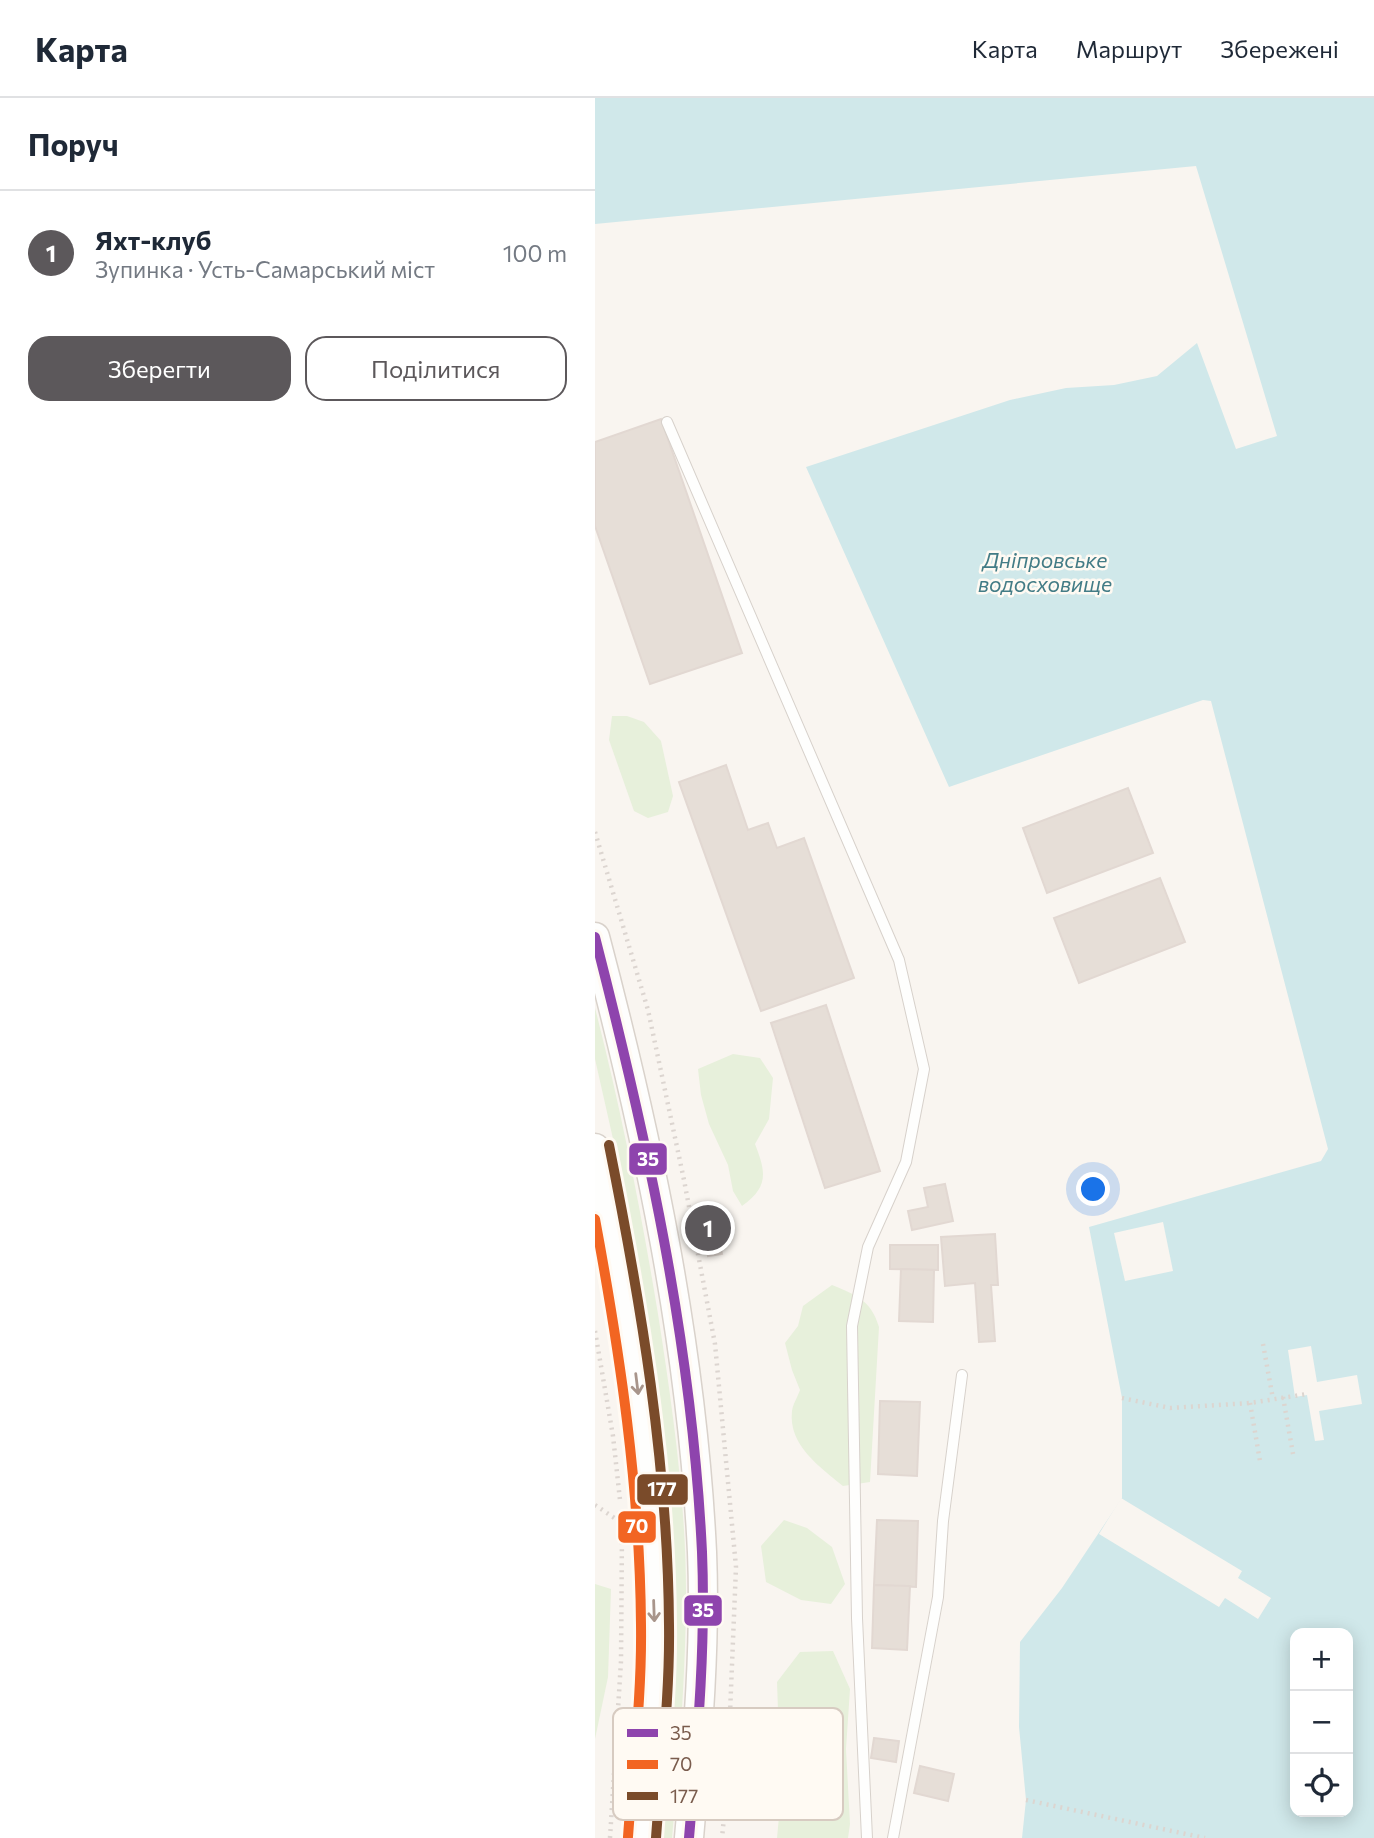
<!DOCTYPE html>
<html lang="uk">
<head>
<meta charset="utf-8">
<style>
  :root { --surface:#fff; --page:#f6f6f7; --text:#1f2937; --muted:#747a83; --line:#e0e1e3; --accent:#5c585b }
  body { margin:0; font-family:Commissioner,sans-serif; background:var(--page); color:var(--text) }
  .controls { position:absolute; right:21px; bottom:21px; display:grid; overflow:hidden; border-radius:14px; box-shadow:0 4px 18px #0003 }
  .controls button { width:63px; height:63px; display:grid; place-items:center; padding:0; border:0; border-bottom:2px solid var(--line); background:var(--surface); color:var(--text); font:35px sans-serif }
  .you { position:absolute; left:499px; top:1092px; width:24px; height:24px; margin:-18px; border:5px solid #fff; border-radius:50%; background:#1a73e8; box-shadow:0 0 0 10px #1a73e833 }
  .badge { display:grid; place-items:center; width:46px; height:46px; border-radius:50%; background:var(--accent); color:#fff; font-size:23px; font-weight:700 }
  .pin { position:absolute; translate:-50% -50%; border:4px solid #fff; box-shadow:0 2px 7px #0006 }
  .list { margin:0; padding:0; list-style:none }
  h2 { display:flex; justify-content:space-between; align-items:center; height:91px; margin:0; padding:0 28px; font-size:30px }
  h2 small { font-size:23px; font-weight:400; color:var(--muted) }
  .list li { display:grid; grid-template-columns:46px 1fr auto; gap:21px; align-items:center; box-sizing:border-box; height:126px; padding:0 28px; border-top:2px solid var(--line) }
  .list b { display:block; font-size:26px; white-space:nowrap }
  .list p { margin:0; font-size:23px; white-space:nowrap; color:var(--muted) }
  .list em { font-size:23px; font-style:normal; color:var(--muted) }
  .actions { display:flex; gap:14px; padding:21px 28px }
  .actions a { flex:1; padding:16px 0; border:2px solid var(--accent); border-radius:21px; text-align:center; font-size:24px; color:var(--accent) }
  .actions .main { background:var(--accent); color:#fff }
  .icon { flex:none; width:38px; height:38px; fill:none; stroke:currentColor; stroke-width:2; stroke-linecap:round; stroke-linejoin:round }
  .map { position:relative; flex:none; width:779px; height:1740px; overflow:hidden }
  header { display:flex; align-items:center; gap:42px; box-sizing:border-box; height:98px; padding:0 35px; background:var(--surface); border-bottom:2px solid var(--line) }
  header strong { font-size:33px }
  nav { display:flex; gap:38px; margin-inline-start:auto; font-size:24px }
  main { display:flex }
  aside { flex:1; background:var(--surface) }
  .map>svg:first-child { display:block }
  .green { fill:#e7f0db }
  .water { fill:#d0e8ea; fill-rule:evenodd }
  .pier { fill:#f9f5f0 }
  .building { fill:#e6ded7; stroke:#e2d8d2; stroke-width:2 }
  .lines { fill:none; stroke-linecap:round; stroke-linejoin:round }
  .lane-casing { stroke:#d7d1cb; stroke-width:12 }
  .secondary-casing { stroke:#d9d2cb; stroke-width:31 }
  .path { stroke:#dcd5d0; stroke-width:4.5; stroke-dasharray:2 5; stroke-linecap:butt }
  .lane { stroke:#fefefd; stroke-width:10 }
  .secondary { stroke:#fefefd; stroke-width:28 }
  .bus-1-casing { stroke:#fffaf3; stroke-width:16 }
  .bus-2-casing { stroke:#fffaf3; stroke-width:16 }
  .bus-3-casing { stroke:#fffaf3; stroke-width:16 }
  .bus-1 { stroke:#8e44ad; stroke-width:10 }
  .bus-2 { stroke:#f26522; stroke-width:10 }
  .bus-3 { stroke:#7a4b2a; stroke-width:10 }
  .oneway { stroke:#a8958b }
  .labels { text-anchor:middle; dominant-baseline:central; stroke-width:5; stroke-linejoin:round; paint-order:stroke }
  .water-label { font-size:21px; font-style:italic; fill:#437c86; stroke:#fffaf3 }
  .key { fill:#fffaf3; stroke:#d7cbc1; stroke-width:2 }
  .key-label { font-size:19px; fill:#7a5c4d }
  .line-badge { stroke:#fffaf3; stroke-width:2.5 }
  .badge-label { font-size:19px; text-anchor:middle; font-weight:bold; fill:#fff }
</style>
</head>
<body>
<header>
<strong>Карта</strong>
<nav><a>Карта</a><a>Маршрут</a><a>Збережені</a></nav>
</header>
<main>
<aside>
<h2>Поруч<small></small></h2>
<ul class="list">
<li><span class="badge">1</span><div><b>Яхт-клуб</b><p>Зупинка · Усть-Самарський міст</p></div><em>100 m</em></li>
</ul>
<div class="actions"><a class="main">Зберегти</a><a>Поділитися</a></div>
</aside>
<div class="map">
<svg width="779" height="1740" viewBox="0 0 779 1740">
  <rect width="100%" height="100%" fill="#f9f5f0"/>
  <g class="green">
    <path d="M17,618H32L49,624L66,643L78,698L73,714L53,720L39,713L14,642Z"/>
    <path d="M0,910C26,1011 46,1113 63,1216C78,1312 92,1410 91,1507C90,1584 84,1663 77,1740H65L78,1558L77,1440L70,1359L48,1192L32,1103L0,961Z"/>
    <path d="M138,956L165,960L178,980L174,1021L160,1046C171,1074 174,1089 147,1108L138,1093L133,1067L114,1026L106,997L103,971Z"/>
    <path d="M237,1187C261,1197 276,1202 284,1229L275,1384L248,1388C225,1369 193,1347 197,1313C198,1306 203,1298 205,1292L197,1272L190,1245L203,1228L208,1208Z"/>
    <path d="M189,1422L212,1430L237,1449L250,1486L236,1506L206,1502L171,1484L166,1448Z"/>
    <path d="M0,1486L16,1491L13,1579L0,1641Z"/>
    <path d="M238,1553L255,1591L251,1651L255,1726L253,1740H182L186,1697L182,1584L205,1554Z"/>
  </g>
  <path class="water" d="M0,0H779V1740H427L431,1702L424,1629L425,1544L467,1490L527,1400V1300L494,1129L726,1063L733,1051L616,603L608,602L354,689L211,369L415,302L471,290L519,287L562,278L602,245L641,351L682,338L601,68L0,126ZM700,1535H753V1714H700Z"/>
  <g class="pier">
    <path d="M568,1124L578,1173L530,1183L519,1135Z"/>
    <path d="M716,1248L722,1284L762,1277L767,1306L724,1313L729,1342L720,1343L712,1297L700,1299L693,1252Z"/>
    <path d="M526,1400L647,1473L643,1480L676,1500L663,1521L630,1500L624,1509L504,1436Z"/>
  </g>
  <g class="building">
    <path d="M66,321L147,555L55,586L0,428V344Z"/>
    <path d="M131,667L153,732L173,725L182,750L209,740L259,880L166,913L84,684Z"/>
    <path d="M533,690L558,755L452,795L428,730Z"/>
    <path d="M565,780L590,844L484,885L459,820Z"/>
    <path d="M231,907L285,1073L230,1090L176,925Z"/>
    <path d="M350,1086L358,1123L317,1132L313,1113L333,1109L329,1090Z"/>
    <path d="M120,1121L127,1156L113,1158L108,1124Z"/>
    <path d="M400,1136L403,1187H396L400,1243L384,1244L380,1185L350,1188L346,1139Z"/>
    <path d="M295,1147H343V1172L295,1171Z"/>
    <path d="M306,1171L339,1172L338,1224L304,1223Z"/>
    <path d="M285,1303L325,1304L322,1378L283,1376Z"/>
    <path d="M282,1422L323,1423L321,1489L279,1487Z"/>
    <path d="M279,1487L315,1488L312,1552L277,1550Z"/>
    <path d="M279,1640L304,1643L301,1664L276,1660Z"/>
    <path d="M325,1668L359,1676L353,1703L319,1695Z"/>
  </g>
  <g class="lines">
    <defs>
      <g id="lane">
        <path d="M72,324L304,862L329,971L311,1064L273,1149L257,1228L262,1520L272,1740"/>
        <path d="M298,1740L343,1499L348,1423L367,1277"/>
      </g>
      <g id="secondary">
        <path d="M0,839C53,1040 97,1246 107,1454C111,1549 102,1646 94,1740"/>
        <path d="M0,1050C33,1208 59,1367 60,1528C60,1599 52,1670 47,1740"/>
      </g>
    </defs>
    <use href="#lane" class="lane-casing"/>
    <use href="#secondary" class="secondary-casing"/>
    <g class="path">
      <path d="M0,734L53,912L89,1082L120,1246L141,1469L132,1689L127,1740"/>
      <path d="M0,1233L18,1338L25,1402"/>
      <path d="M668,1246L678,1301"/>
      <path d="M688,1299L698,1356"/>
      <path d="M527,1300L575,1310L655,1305L712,1296"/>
      <path d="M655,1305L665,1363"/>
      <path d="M0,1407L27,1425"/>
      <path d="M431,1702L610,1740"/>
      <path d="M15,1740L26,1563L27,1432"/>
    </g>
    <use href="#lane" class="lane"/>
    <use href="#secondary" class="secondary"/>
    <defs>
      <path id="bus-1" d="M0,839C52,1041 97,1245 107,1454C111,1550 102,1645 94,1740"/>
      <path id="bus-2" d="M0,1121C25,1255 45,1390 46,1527C47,1598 38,1668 33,1739"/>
      <path id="bus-3" d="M14,1047C46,1206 73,1365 74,1527C75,1598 66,1669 61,1740"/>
    </defs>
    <use href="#bus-1" class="bus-1-casing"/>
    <use href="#bus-2" class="bus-2-casing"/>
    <use href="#bus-3" class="bus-3-casing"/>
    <use href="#bus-1" class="bus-1"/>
    <use href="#bus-2" class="bus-2"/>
    <use href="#bus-3" class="bus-3"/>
  </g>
  <defs><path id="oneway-shaft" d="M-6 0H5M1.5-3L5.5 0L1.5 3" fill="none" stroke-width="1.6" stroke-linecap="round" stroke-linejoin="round" transform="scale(1.75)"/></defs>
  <g class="oneway">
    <use href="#oneway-shaft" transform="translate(42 1286) rotate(83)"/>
    <use href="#oneway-shaft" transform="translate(59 1513) rotate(88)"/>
  </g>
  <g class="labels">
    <g class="water-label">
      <text x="450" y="461">Дніпровське<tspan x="450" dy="24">водосховище</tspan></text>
    </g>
  </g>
  <rect x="18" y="1610" width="230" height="112" rx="10" class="key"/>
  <rect x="32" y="1631" width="31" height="8" fill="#8e44ad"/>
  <rect x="32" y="1662" width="31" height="9" fill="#f26522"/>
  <rect x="32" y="1694" width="31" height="8" fill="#7a4b2a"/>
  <g class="key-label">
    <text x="75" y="1642">35</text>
    <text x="75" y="1673">70</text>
    <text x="75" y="1705">177</text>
  </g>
  <g class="line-badge">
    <rect x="33" y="1044" width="40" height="34" rx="7" fill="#8e44ad"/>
    <rect x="41" y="1375" width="53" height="33" rx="7" fill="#7a4b2a"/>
    <rect x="22" y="1412" width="40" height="34" rx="7" fill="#f26522"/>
    <rect x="88" y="1496" width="40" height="33" rx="7" fill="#8e44ad"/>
  </g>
  <g class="badge-label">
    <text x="53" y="1068">35</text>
    <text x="67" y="1398">177</text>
    <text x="42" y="1435">70</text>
    <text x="108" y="1519">35</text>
  </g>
</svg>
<div class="controls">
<button>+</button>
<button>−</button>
<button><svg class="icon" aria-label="locate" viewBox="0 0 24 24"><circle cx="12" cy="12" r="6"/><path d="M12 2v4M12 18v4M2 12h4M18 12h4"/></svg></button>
</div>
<div class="you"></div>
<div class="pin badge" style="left:113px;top:1130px">1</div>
</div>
</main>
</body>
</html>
